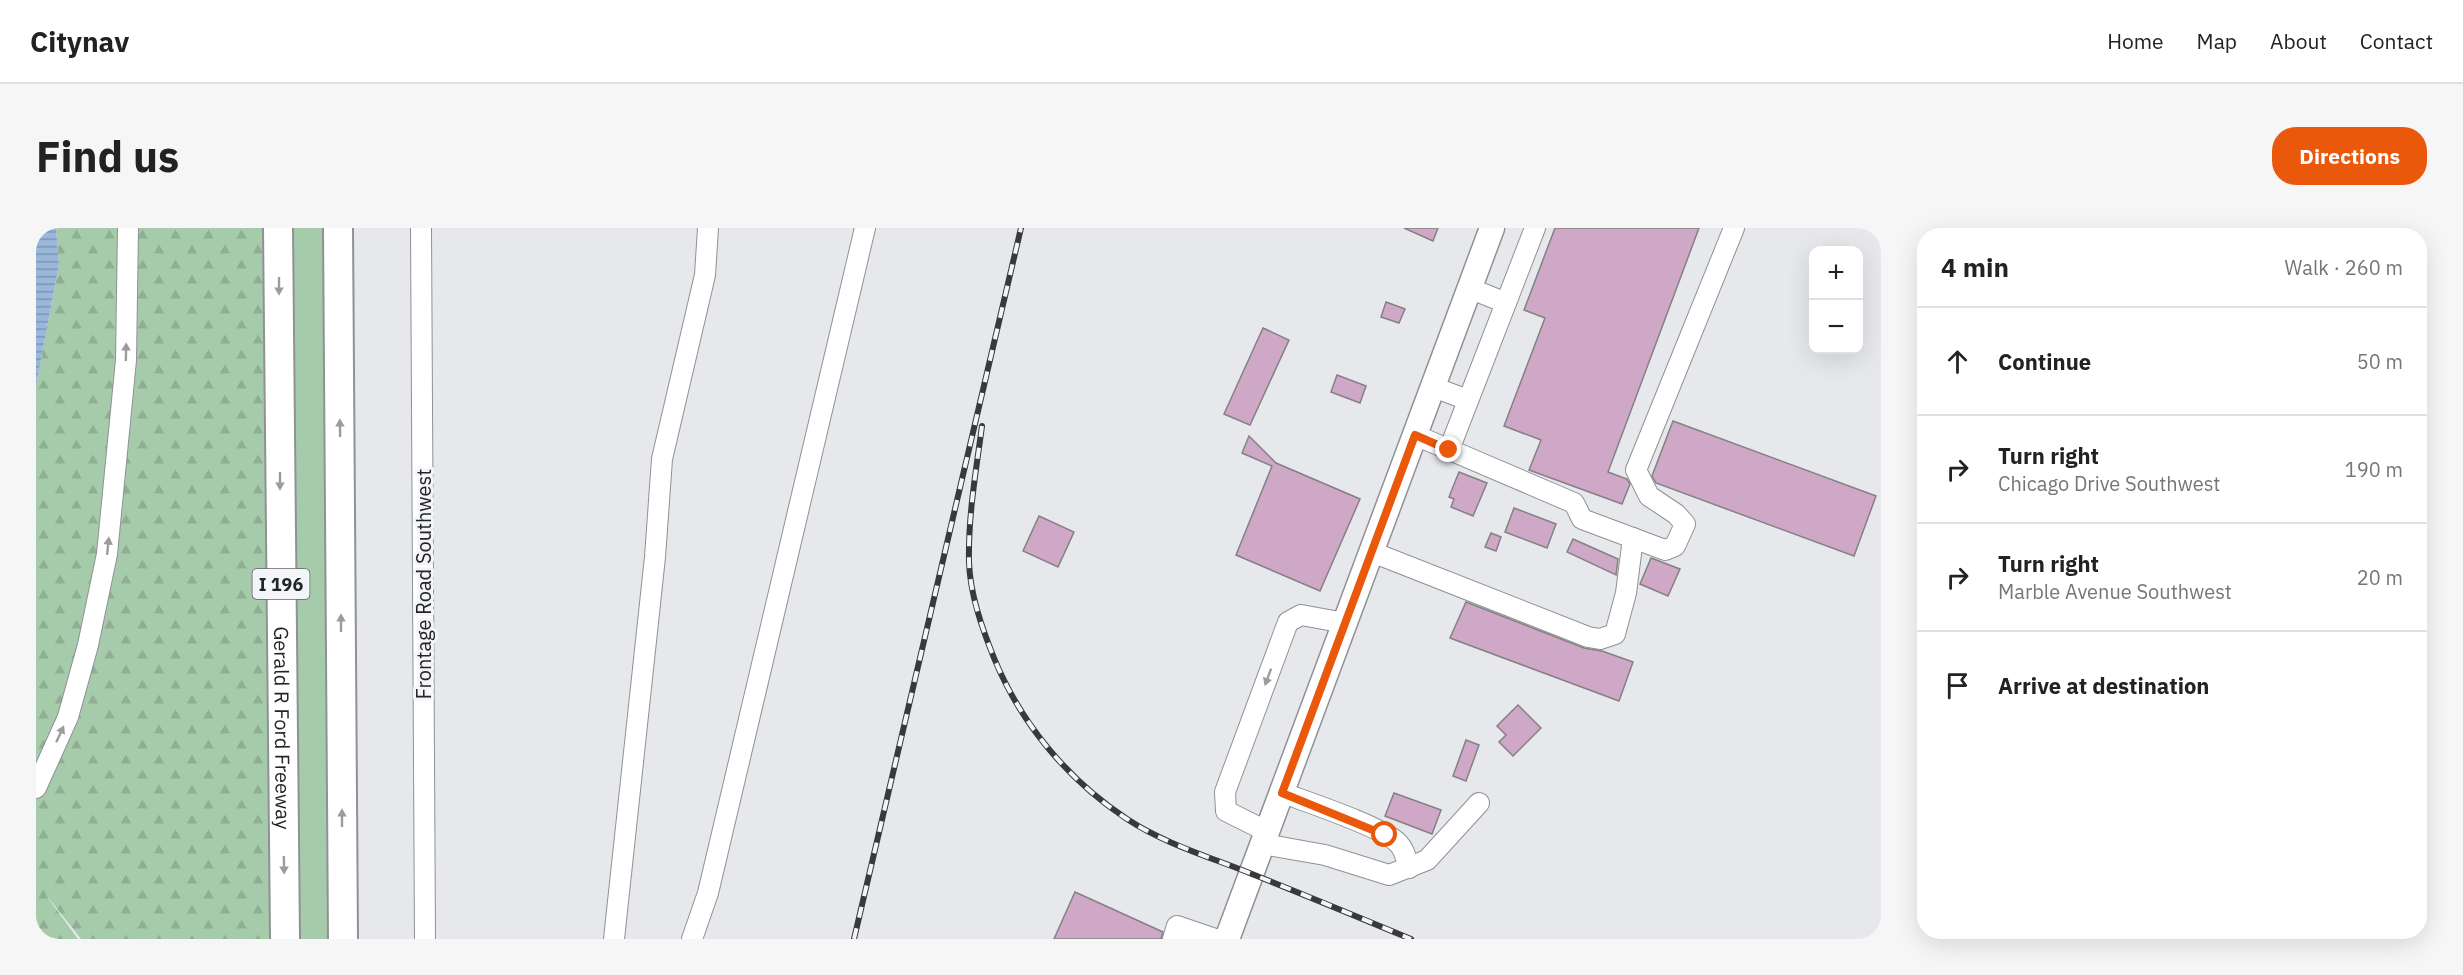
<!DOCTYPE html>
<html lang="en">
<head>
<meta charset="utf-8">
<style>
  :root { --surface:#fff; --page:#f6f6f6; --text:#222; --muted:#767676; --line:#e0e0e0; --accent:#ea580c }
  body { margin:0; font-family:"IBM Plex Sans",sans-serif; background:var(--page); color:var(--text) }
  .controls { position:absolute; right:18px; top:18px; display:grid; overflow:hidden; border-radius:12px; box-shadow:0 6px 24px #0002 }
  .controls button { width:54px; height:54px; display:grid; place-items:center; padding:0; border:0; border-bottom:2px solid var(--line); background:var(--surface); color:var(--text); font:30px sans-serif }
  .stop { position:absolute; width:18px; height:18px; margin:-14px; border:4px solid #ea580c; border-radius:50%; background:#fff }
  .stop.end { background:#ea580c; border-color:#fff; box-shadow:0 2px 6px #0008 }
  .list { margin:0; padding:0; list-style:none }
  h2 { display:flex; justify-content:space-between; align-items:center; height:78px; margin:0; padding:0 24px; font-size:26px }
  h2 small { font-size:20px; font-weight:400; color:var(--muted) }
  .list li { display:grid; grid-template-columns:39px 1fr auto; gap:18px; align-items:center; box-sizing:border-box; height:108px; padding:0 24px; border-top:2px solid var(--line) }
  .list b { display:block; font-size:22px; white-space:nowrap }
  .list p { margin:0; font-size:20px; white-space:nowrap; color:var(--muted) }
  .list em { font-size:20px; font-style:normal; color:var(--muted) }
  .icon { flex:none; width:33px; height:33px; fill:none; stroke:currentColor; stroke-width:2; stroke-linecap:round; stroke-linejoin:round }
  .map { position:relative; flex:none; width:1845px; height:711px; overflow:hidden; border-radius:24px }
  header { display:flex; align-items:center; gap:36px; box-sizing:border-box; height:84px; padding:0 30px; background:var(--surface); border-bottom:2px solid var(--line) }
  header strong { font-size:28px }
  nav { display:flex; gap:33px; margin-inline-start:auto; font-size:21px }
  .intro { display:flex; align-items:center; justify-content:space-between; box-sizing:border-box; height:144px; padding:0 36px }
  h1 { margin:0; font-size:42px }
  .button { padding:15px 27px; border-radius:24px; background:var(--accent); color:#fff; font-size:21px; font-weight:700 }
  main { display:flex; gap:36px; padding:0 36px }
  aside { flex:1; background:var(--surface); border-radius:24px; box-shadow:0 6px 24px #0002 }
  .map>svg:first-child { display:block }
  .grass { fill:#a6cbab }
  .forest { fill:url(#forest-firs) }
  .water { fill:url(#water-rules) }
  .building { fill:#cfa8c7; stroke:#848083; stroke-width:1.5 }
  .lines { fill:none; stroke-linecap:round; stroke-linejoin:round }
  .minor-casing { stroke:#8f9195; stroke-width:22 }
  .major-casing { stroke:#8f9195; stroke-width:27 }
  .highway-casing { stroke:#8f9195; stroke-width:32 }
  .minor { stroke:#fff; stroke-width:20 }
  .major { stroke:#fff; stroke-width:24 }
  .highway { stroke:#fff; stroke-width:28 }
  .rail-casing { stroke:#38393b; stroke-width:6 }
  .rail { stroke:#f4f5f9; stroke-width:4; stroke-dasharray:11; stroke-linecap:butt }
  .oneway { fill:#9c9c9d }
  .route { stroke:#ea580c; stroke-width:8 }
  .labels { text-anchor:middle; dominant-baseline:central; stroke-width:6; stroke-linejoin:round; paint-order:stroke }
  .shield { fill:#f4f5f9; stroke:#626365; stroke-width:1.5 }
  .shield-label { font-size:18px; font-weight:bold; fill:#232425 }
  .street-label { font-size:20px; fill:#232425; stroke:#f4f5f9 }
</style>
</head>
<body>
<header>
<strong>Citynav</strong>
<nav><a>Home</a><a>Map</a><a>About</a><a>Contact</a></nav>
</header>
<div class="intro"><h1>Find us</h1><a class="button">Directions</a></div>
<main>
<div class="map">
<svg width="1845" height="711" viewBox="0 0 1845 711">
  <defs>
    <pattern id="forest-firs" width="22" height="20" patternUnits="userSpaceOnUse" patternTransform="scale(1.5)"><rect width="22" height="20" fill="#a6cbab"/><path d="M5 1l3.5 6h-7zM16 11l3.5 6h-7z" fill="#8fae93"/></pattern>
    <pattern id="water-rules" width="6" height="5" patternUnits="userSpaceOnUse" patternTransform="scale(1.5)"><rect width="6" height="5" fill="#9ab8db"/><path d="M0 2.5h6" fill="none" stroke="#7d95b1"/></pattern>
  </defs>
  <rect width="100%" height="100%" fill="#e6e8ec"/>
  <path class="grass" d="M242,0H302L307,711H249Z"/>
  <path class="forest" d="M20,0H242L249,711H45L7,663L42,711H0V158L23,36Z"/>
  <path class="water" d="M0,0H20L23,36L0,158Z"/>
  <g class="building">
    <path d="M1368,0H1402L1397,13Z"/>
    <path d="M1519,0H1663L1572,244L1591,251L1594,256L1586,276L1493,242L1505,212L1468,198L1509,90L1488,82Z"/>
    <path d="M1350,74L1369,81L1363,95L1345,89Z"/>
    <path d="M1227,100L1253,112L1214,197L1188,186Z"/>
    <path d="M1301,147L1330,158L1324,175L1295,164Z"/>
    <path d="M1637,193L1840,268L1818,328L1620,255L1616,248Z"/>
    <path d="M1213,208L1240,235L1324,271L1284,363L1200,327L1236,238L1206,225Z"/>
    <path d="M1423,244L1451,255L1437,288L1415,279L1418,271L1413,269Z"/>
    <path d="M1478,280L1520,296L1511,320L1469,304Z"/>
    <path d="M1003,288L1038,304L1022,339L987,323Z"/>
    <path d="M1455,305L1465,309L1460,323L1449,319Z"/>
    <path d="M1537,311L1582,331L1580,347L1531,324Z"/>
    <path d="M1615,330L1644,341L1632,368L1604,356Z"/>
    <path d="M1430,374L1548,420L1566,423L1597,434L1583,473L1414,410Z"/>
    <path d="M1482,477L1505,500L1477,528L1463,514L1470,507L1461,498Z"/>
    <path d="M1430,512L1443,517L1430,553L1417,548Z"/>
    <path d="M1358,565L1405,582L1396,606L1349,588Z"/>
    <path d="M1039,664L1127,704L1125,711H1018Z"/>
  </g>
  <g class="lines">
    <defs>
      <g id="minor">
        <path d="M385,0L389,711"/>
        <path d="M1433,60L1470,75"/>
        <path d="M1397,159L1432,172"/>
        <path d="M1379,207L1538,275L1546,291L1629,322L1639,318L1649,296L1640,286L1613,268L1600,242L1698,0"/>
        <path d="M1413,222L1499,0"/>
        <path d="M1336,324L1552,409L1564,411L1579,406L1590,365L1597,310"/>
        <path d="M0,560L32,489L52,417L71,326L90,132L92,0"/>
        <path d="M1247,565C1271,574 1347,599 1362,615C1369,622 1370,631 1373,640"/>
        <path d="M1232,604L1190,583L1189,564L1252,394L1265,387L1309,395"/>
        <path d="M1227,616L1289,627L1353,647L1391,632L1443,575"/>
        <path d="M578,711L619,329L626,231L669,47L672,0"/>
        <path d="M656,711L672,665L829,0"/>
        <path d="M1137,711L1141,698L1179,711"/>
      </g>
      <path id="major" d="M1191,711L1456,0"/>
      <g id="highway">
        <path id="s1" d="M242,0L249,711"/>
        <path d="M302,0L307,711"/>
      </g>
    </defs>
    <use href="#minor" class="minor-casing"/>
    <use href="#major" class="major-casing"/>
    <use href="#highway" class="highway-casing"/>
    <use href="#minor" class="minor"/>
    <use href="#major" class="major"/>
    <use href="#highway" class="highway"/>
    <defs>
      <g id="rail">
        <path d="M946,198C940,243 932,288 933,334C934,366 946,400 958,430C985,496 1032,552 1091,591C1129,616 1174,629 1216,646C1269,667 1322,689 1375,711"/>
        <path d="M818,711L985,0"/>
      </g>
    </defs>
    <use href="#rail" class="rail-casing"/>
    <use href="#rail" class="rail"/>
  </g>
  <defs><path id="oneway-solid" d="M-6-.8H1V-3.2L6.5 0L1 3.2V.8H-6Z" transform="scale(1.5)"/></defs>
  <g class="oneway">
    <use href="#oneway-solid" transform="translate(243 58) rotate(90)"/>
    <use href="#oneway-solid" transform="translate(90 124) rotate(-89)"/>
    <use href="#oneway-solid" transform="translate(304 200) rotate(-91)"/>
    <use href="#oneway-solid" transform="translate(244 253) rotate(90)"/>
    <use href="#oneway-solid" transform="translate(72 318) rotate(-84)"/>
    <use href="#oneway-solid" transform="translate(305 395) rotate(-90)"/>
    <use href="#oneway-solid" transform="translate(1232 449) rotate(110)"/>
    <use href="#oneway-solid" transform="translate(24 506) rotate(-65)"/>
    <use href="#oneway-solid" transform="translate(306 590) rotate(-90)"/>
    <use href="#oneway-solid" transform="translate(248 637) rotate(89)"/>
  </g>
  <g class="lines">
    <path class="route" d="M1349,607L1246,565L1379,207L1413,222"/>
  </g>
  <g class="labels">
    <rect class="shield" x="216.5" y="341" width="57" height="30" rx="4.5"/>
    <g class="shield-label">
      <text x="245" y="356">I 196</text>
    </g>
    <g class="street-label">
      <text transform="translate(387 356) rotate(-90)">Frontage Road Southwest</text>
      <text stroke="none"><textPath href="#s1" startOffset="500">Gerald R Ford Freeway</textPath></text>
    </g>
  </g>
</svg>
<div class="controls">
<button>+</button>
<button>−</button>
</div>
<div class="stop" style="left:1349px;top:607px"></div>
<div class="stop end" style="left:1413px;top:222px"></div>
</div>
<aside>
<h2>4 min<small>Walk · 260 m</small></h2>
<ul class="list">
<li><svg class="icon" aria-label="ahead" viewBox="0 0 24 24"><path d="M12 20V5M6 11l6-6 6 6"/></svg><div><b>Continue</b></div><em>50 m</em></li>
<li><svg class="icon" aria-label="right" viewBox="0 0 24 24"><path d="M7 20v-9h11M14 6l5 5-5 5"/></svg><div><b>Turn right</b><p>Chicago Drive Southwest</p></div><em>190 m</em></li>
<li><svg class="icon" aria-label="right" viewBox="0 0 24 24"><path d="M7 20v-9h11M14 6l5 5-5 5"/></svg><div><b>Turn right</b><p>Marble Avenue Southwest</p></div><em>20 m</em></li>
<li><svg class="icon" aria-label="arrive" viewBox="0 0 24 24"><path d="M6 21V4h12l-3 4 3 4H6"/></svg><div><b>Arrive at destination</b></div></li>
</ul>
</aside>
</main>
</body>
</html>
